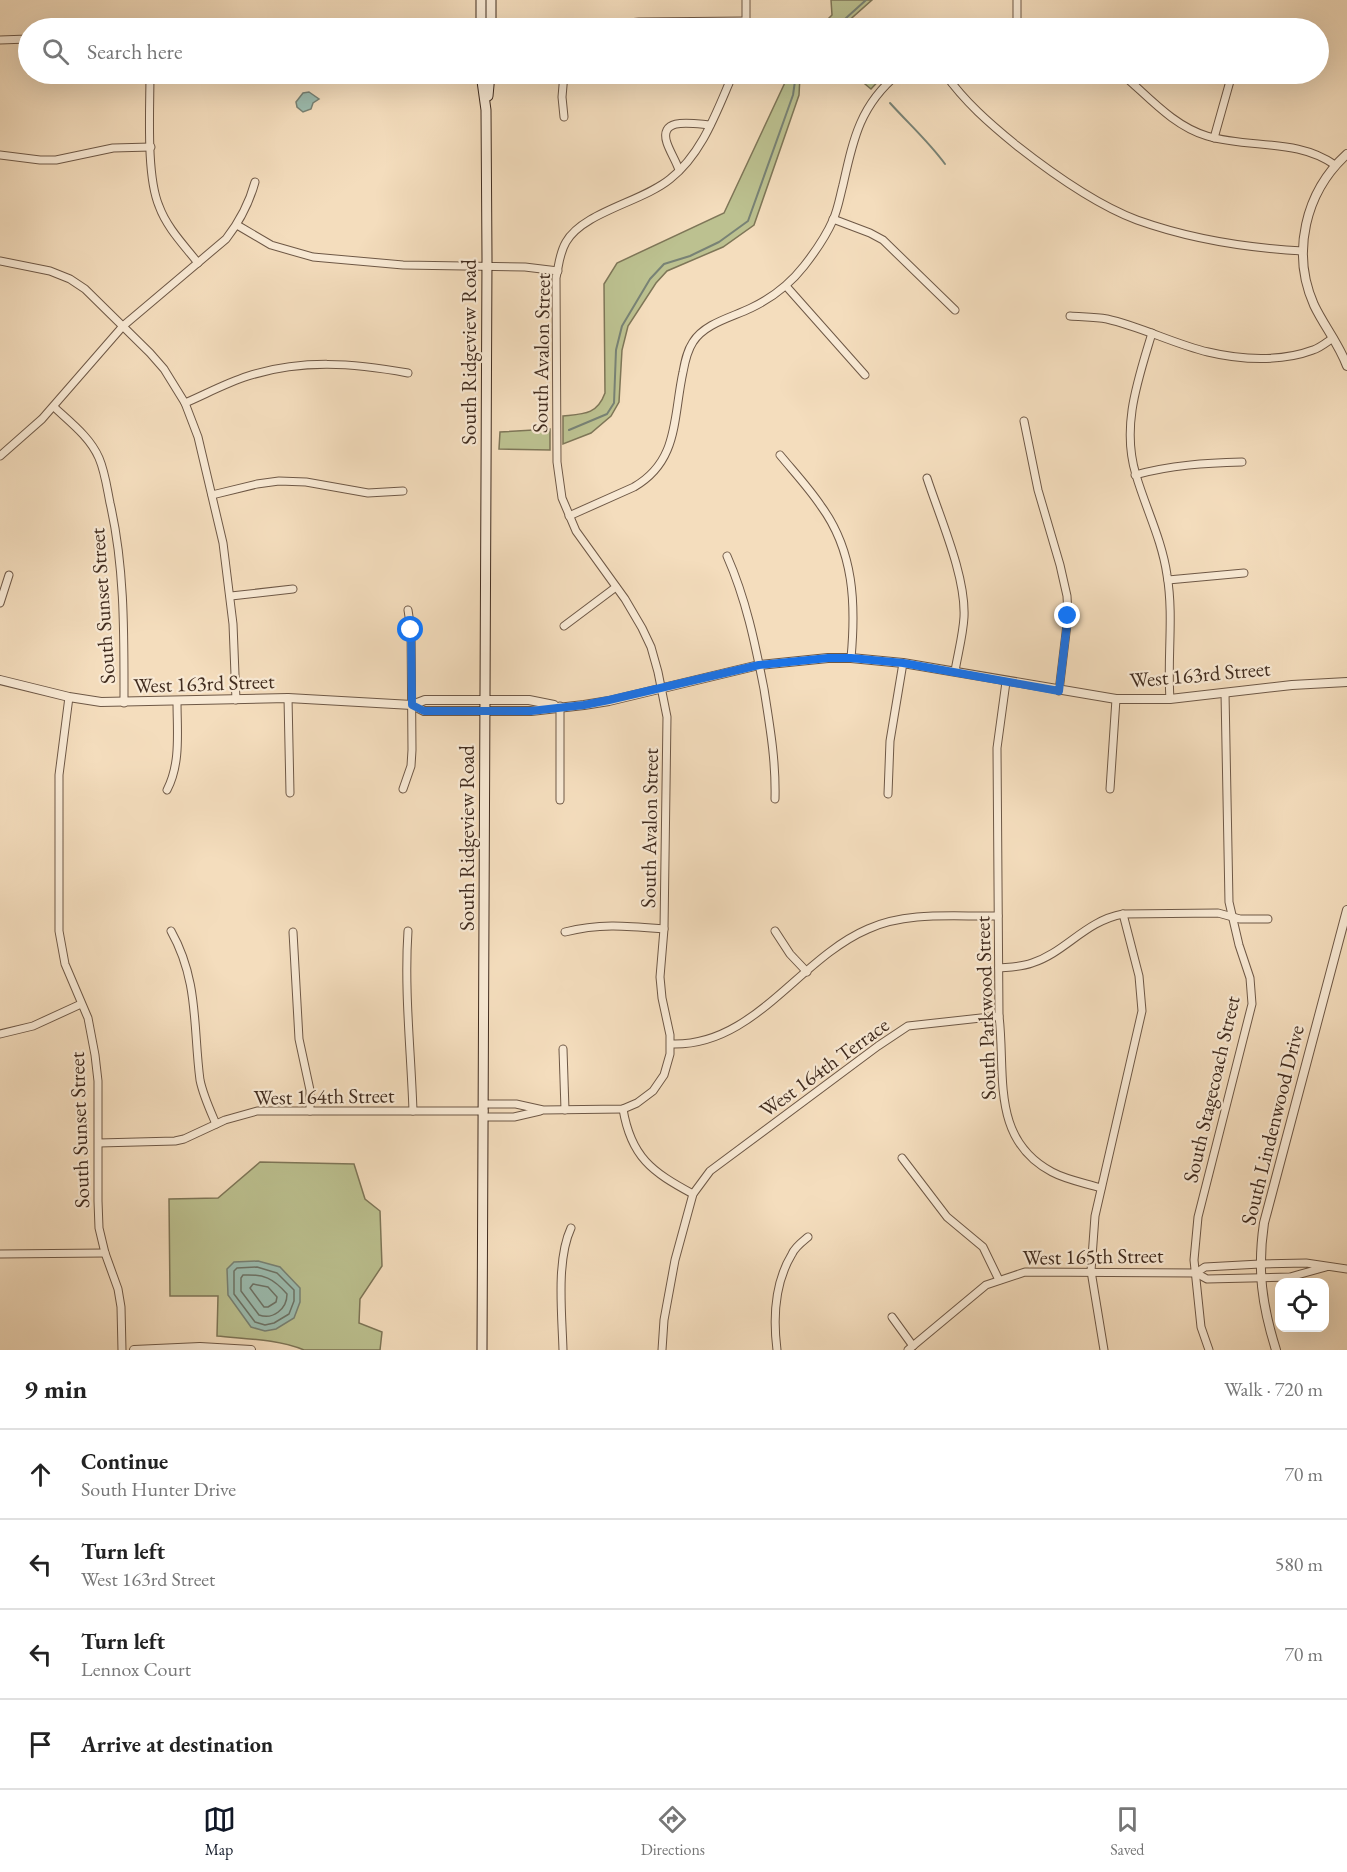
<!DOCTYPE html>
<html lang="en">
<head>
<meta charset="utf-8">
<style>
  :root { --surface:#fff; --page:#f2f2f2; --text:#222; --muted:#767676; --line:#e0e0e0; --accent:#111827 }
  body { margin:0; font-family:"EB Garamond",serif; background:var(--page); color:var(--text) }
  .controls { position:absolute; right:18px; bottom:18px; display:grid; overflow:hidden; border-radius:12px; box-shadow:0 6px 24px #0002 }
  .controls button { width:54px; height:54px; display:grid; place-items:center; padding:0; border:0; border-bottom:2px solid var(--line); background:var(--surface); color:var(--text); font:30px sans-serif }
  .stop { position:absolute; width:18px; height:18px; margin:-14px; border:4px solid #1a73e8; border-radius:50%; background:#fff }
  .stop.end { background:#1a73e8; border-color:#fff; box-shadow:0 2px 6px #0008 }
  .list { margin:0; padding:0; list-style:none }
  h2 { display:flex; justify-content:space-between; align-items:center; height:78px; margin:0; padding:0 24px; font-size:26px }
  h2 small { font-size:20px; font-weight:400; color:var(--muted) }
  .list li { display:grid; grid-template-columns:39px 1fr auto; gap:18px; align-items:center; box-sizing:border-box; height:90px; padding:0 24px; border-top:2px solid var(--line) }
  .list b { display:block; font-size:22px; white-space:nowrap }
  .list p { margin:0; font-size:20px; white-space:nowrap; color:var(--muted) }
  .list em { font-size:20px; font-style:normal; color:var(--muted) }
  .icon { flex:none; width:33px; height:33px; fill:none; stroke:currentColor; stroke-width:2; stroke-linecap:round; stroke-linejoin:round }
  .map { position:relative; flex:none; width:1347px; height:1350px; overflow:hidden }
  .search { position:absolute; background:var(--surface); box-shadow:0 6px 24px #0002; left:18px; right:18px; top:18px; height:66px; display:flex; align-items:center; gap:15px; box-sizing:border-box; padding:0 21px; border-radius:33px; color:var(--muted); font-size:22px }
  .sheet { height:438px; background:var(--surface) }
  nav { display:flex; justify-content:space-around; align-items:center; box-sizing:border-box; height:84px; border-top:2px solid var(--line); background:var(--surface); font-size:16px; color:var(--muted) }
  nav a { display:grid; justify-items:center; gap:3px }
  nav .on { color:var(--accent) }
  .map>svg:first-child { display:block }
  .green { fill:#bcc190; stroke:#7e7658; stroke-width:1.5 }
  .water { fill:#9cbcaf; stroke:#788275; stroke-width:1.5 }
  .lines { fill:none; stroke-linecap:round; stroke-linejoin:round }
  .shore { stroke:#6e7467; stroke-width:1.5 }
  .stream { stroke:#788275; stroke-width:2 }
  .minor-casing { stroke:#6e5846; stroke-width:9 }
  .tertiary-casing { stroke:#6e5846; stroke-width:10 }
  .secondary-casing { stroke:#412c1f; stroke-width:11 }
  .minor { stroke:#f8e9d4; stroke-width:7 }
  .tertiary { stroke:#f8e9d4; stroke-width:8 }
  .secondary { stroke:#f8e9d4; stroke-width:9 }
  .route { stroke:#1a73e8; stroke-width:8 }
  .labels { text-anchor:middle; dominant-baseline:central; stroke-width:4.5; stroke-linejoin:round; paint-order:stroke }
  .street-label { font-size:21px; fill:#412c1f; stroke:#f8e9d4 }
</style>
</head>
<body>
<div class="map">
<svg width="1347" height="1350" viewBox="0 0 1347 1350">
  <rect width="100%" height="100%" fill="#f4ddbd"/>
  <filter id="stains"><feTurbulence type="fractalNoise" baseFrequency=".00333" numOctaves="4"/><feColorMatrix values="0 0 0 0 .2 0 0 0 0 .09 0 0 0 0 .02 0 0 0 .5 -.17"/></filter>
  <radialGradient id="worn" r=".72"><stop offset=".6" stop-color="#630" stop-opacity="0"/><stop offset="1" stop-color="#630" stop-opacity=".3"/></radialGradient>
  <g class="green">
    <path d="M831,0H872L844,25L846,28H819L832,15Z"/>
    <path d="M789,74H802L800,76L799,95L754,225L723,247L667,271L656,283L628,326L622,350L619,402L611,416L591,433L563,444V416C583,414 597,415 605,393L604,284L617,263L724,213Z"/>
    <path d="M853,74H885L871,89Z"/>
    <path d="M550,429V450L499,449L500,432Z"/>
    <path d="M260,1162L354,1164L365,1199L380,1211L382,1266L360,1299L359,1323L382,1332L380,1350H304C277,1339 246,1339 217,1336L218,1296H170L169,1199L218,1198Z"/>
  </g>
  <g class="water">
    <path d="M309,92L319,99L313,103L311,109L303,112L297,107L296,102L303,93Z"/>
    <path d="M258,1261L280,1267L300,1288V1302L294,1318L276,1329L265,1331L251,1327L228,1295L227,1269L234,1262Z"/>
  </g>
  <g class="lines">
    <g class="shore">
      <path d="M257,1267L277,1273L294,1290V1301L289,1314L274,1323L265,1325L255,1322L234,1294V1271L237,1268Z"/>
      <path d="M243,1275C264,1274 273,1278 287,1294C287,1309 273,1320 259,1315L241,1291V1278Z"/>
      <path d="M253,1284L268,1287L277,1297L276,1302L268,1307H264L250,1288Z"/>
    </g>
    <g class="stream">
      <path d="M835,28L866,0"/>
      <path d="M866,74L871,79"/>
      <path d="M890,103C909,124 929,142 945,164"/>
      <path d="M569,430L607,414L614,403L616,350L622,326L650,279L664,264L690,256L719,242L748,221L793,95L796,74"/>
    </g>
    <defs>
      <g id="minor">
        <path d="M1017,0V28"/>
        <path d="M601,28L618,24L639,22L746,21"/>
        <path d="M746,28V0"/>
        <path d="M0,40L28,39"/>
        <path d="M150,74C150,109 146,175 159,206C167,228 184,245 198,263"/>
        <path d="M945,74C965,102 989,123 1016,145C1049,171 1097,205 1137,220C1190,239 1247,248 1303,251"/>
        <path d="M1122,74C1148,96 1173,126 1207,136C1251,149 1297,138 1335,165"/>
        <path d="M564,117L562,97L564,74"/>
        <path d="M1214,138L1232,74"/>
        <path d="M0,155L40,160H56L113,148L151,147"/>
        <path d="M679,170C676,161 670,152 667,143C658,116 695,124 710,125"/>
        <path d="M833,219L870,233L883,240L955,310"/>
        <path d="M237,225L271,245L313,257L403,265L525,267L558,271"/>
        <path d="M0,261L50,271L70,279L85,289L150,353L164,369L185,403L198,437L223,543L233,624L236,700"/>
        <path d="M786,286L865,375"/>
        <path d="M1070,316C1082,317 1095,317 1107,319C1142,327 1174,344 1208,352C1241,360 1281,362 1313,350C1320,348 1327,342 1333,338"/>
        <path d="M1152,333C1138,380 1121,426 1136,475C1146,509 1162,540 1167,575C1174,616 1167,657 1170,699"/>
        <path d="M185,403C206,394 226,383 248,376C302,359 353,363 408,373"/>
        <path d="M54,407C70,422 90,437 99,458C105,472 107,488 110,503C125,568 124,636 124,703"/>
        <path d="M1024,421L1038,490L1060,565L1067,596L1068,616L1059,691"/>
        <path d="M780,455C794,472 809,488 821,506C854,551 856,604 851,658"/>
        <path d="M0,456L42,419L123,326L226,239C240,221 249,204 255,182"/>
        <path d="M1135,475C1171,465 1206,463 1242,462"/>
        <path d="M927,478C940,518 966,576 964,617C963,635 958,653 955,671"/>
        <path d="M212,495L257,484L279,481L306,482L368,493L403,491"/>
        <path d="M569,516L634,487C679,461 673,418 683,372C685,361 687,351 693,342C705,323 733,317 751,308C772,298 790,284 804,266C815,252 826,236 833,220C838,209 840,196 843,185C853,140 860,105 898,74"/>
        <path d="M727,556C746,599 755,643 764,689C770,727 776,761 775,799"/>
        <path d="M1168,580L1244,573"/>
        <path d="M231,596L293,589"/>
        <path d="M0,603L9,575"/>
        <path d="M564,626L616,587"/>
        <path d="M1006,682L997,748L999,1016C1006,1074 990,1139 1052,1172C1067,1180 1085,1183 1101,1188"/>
        <path d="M69,697L59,775V931L65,964L88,1018L95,1055L98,1081V1201L99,1228L105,1253L118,1289L121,1307L122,1350"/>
        <path d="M288,698L290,793"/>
        <path d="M560,706V800"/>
        <path d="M403,789L411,766L412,750L411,630L408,610"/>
        <path d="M1110,789L1116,699"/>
        <path d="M167,790C181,763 177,732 177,701"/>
        <path d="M888,794L890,741L903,663"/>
        <path d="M171,931C199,981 193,1027 200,1080C203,1095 210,1110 216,1124"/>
        <path d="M408,931C404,991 411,1051 413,1111"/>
        <path d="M775,931L790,954L807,972"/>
        <path d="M293,932L299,1039L310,1090V1111"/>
        <path d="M565,932C600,923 628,926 664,929"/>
        <path d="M999,968C1010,967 1021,967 1032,963C1066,952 1085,921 1123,914L1218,913L1240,919H1268"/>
        <path d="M0,1034L33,1026L81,1004"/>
        <path d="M671,1044C754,1047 798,959 868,929C908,911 955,917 998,916"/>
        <path d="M563,1049L565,1110"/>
        <path d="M484,1104H516L543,1110L623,1109L637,1103L653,1091L664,1075L670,1054V1035L662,998L660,977L664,929L667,717L658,672L651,647L642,628L625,599L576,531L562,498L557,462L556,278C559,265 559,254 566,242C583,212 642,202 670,179C703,153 717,110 733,74"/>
        <path d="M623,1109C631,1157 652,1172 693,1194"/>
        <path d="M484,1117H514L540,1111"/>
        <path d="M99,1143L175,1141L184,1139L225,1120L257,1111H484"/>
        <path d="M902,1158L947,1217L983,1247L999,1280"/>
        <path d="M0,1254L105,1253"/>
        <path d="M1326,1267L1290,1277L1207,1279L1196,1273L1205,1267L1260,1264L1306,1263L1347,1269"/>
        <path d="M892,1317L913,1346"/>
        <path d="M563,1350C562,1314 556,1260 571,1228"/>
        <path d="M662,1350L664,1320L675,1260L693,1194L710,1171L878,1046L908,1026L999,1016"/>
        <path d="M777,1350C773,1318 775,1282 792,1254C795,1247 802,1242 808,1237"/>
        <path d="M908,1350L986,1285L1025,1272L1196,1273"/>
        <path d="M1104,1350L1091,1271L1095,1216L1142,1011L1139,976L1123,914"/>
        <path d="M1209,1350L1201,1327L1194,1260L1198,1217L1252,1004L1250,978L1239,945L1229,902L1225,693"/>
      </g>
      <g id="tertiary">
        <path d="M1347,154C1305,192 1291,253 1314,305C1324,326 1339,344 1347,366"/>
        <path d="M0,680L69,697L101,702L288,698L412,705L424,711H531L584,705L609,701L759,665L828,658H851L903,663L1116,699H1170L1292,685L1347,682"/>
        <path d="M412,705L425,700H529L554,705"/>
        <path d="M134,1350L200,1347L251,1350"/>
        <path d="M1276,1350C1262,1305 1257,1270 1264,1223L1347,910"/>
      </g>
      <g id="secondary">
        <path d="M491,0V28"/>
        <path d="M481,28V0"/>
        <path d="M481,74L486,110L487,258L482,1350"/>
        <path d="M488,96L490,74"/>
      </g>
    </defs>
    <use href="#minor" class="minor-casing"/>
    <use href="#tertiary" class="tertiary-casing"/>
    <use href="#secondary" class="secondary-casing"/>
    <use href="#minor" class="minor"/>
    <use href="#tertiary" class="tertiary"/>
    <use href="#secondary" class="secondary"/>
  </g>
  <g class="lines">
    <path class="route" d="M411,630L412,705L424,711H531L584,705L609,700L759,665L828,658H851L903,663L1059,691L1068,616"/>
  </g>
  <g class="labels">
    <g class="street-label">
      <text transform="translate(468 352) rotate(-90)">South Ridgeview Road</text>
      <text transform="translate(541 353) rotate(-89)">South Avalon Street</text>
      <text transform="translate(102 606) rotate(-94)">South Sunset Street</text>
      <text transform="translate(1200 674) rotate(-5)">West 163rd Street</text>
      <text transform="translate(204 683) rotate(-2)">West 163rd Street</text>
      <text transform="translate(649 828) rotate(-89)">South Avalon Street</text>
      <text transform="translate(466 838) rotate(-90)">South Ridgeview Road</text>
      <text transform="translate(985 1008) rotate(-92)">South Parkwood Street</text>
      <text transform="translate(824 1067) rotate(-36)">West 164th Terrace</text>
      <text transform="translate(1211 1089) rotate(-77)">South Stagecoach Street</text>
      <text transform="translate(324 1096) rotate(-1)">West 164th Street</text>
      <text transform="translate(1272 1125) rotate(-76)">South Lindenwood Drive</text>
      <text transform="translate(79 1130) rotate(-92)">South Sunset Street</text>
      <text transform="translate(1093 1256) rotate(-1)">West 165th Street</text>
    </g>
  </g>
  <rect width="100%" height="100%" filter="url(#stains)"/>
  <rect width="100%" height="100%" fill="url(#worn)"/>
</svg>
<div class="controls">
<button><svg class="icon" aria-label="locate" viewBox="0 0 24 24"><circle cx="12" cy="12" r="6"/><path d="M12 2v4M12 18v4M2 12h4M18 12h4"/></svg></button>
</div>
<div class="stop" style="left:411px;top:630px"></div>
<div class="stop end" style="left:1068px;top:616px"></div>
<div class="search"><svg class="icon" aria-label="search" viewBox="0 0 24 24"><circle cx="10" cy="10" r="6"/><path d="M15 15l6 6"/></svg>Search here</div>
</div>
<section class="sheet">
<h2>9 min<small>Walk · 720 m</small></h2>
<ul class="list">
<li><svg class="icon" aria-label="ahead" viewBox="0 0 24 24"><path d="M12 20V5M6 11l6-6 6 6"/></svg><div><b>Continue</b><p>South Hunter Drive</p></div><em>70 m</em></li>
<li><svg class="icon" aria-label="left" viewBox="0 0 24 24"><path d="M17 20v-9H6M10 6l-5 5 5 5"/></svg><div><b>Turn left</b><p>West 163rd Street</p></div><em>580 m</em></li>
<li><svg class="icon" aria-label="left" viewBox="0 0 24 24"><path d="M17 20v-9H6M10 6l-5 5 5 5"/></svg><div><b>Turn left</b><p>Lennox Court</p></div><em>70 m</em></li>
<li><svg class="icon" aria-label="arrive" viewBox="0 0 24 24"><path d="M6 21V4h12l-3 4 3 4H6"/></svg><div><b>Arrive at destination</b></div></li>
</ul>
</section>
<nav>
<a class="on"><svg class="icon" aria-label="map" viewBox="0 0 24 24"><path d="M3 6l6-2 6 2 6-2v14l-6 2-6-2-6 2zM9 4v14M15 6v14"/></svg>Map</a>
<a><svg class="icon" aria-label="directions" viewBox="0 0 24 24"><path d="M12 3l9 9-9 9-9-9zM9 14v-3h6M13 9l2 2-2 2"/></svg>Directions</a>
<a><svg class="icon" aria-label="saved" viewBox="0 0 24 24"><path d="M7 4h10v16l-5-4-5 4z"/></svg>Saved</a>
</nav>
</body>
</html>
